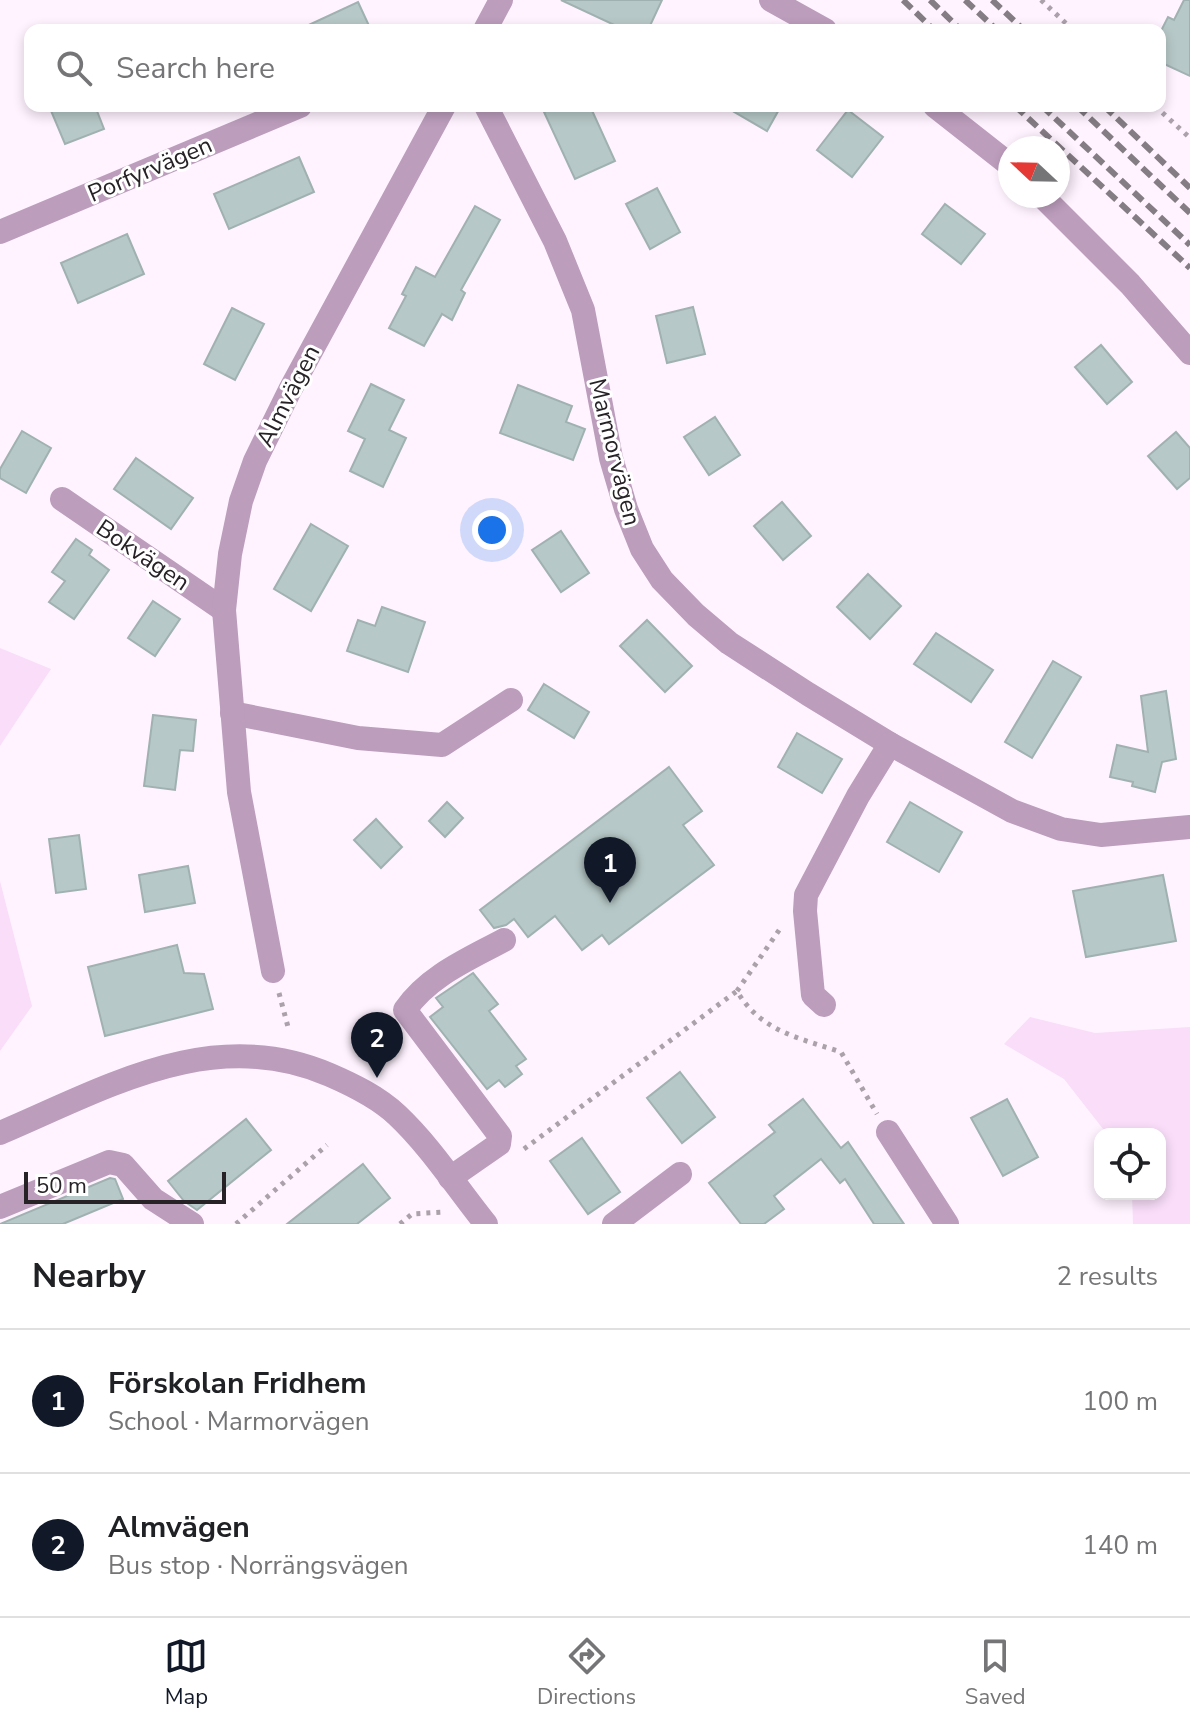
<!DOCTYPE html>
<html lang="en">
<head>
<meta charset="utf-8">
<style>
  :root { --surface:#fff; --page:#f6f6f6; --text:#202124; --muted:#757577; --line:#e0e0e0; --accent:#111827 }
  body { margin:0; font-family:"Nunito Sans",sans-serif; background:var(--page); color:var(--text) }
  .controls { position:absolute; right:24px; bottom:24px; display:grid; overflow:hidden; border-radius:16px; box-shadow:0 4px 12px #0003 }
  .controls button { width:72px; height:72px; display:grid; place-items:center; padding:0; border:0; border-bottom:2px solid var(--line); background:var(--surface); color:var(--text); font:40px sans-serif }
  .compass { position:absolute; left:998px; top:136px; width:72px; height:72px; border-radius:50%; background:var(--surface); box-shadow:0 4px 12px #0003; rotate:292deg }
  .scale { position:absolute; left:24px; bottom:20px; width:202px; box-sizing:border-box; padding-left:8px; border:4px solid #262226; border-top:0; font-size:22px; line-height:28px; white-space:nowrap; color:#262226; -webkit-text-stroke:6px #fff; paint-order:stroke }
  .you { position:absolute; left:492px; top:530px; width:28px; height:28px; margin:-20px; border:6px solid #fff; border-radius:50%; background:#1a73e8; box-shadow:0 0 0 12px #1a73e833 }
  .badge { display:grid; place-items:center; width:52px; height:52px; border-radius:50%; background:var(--accent); color:#fff; font-size:26px; font-weight:700 }
  .pin { position:absolute; translate:-50% -66px; filter:drop-shadow(0 2px 4px #0008) }
  .pin::after { content:''; position:absolute; top:42px; width:28px; height:24px; background:inherit; clip-path:polygon(0 0,100% 0,50% 100%) }
  .list { margin:0; padding:0; list-style:none }
  h2 { display:flex; justify-content:space-between; align-items:center; height:104px; margin:0; padding:0 32px; font-size:34px }
  h2 small { font-size:26px; font-weight:400; color:var(--muted) }
  .list li { display:grid; grid-template-columns:52px 1fr auto; gap:24px; align-items:center; box-sizing:border-box; height:144px; padding:0 32px; border-top:2px solid var(--line) }
  .list b { display:block; font-size:30px; white-space:nowrap }
  .list p { margin:0; font-size:26px; white-space:nowrap; color:var(--muted) }
  .list em { font-size:26px; font-style:normal; color:var(--muted) }
  .icon { flex:none; width:44px; height:44px; fill:none; stroke:currentColor; stroke-width:2; stroke-linecap:round; stroke-linejoin:round }
  .map { position:relative; flex:none; width:1190px; height:1224px; overflow:hidden }
  .search { position:absolute; background:var(--surface); box-shadow:0 4px 12px #0003; left:24px; right:24px; top:24px; height:88px; display:flex; align-items:center; gap:20px; box-sizing:border-box; padding:0 28px; border-radius:16px; color:var(--muted); font-size:30px }
  .sheet { height:392px; background:var(--surface) }
  nav { display:flex; justify-content:space-around; align-items:center; box-sizing:border-box; height:112px; border-top:2px solid var(--line); background:var(--surface); font-size:22px; color:var(--muted) }
  nav a { display:grid; justify-items:center; gap:4px }
  nav .on { color:var(--accent) }
  .map>svg:first-child { display:block }
  .green { fill:#f9ddf9 }
  .building { fill:#b6c8c7; stroke:#a0b1b1; stroke-width:2 }
  .lines { fill:none; stroke-linecap:round; stroke-linejoin:round }
  .path { stroke:#aaa1aa; stroke-width:5; stroke-dasharray:4 6; stroke-linecap:butt }
  .minor { stroke:#bc9dbc; stroke-width:24 }
  .rail { stroke:#847d84; stroke-width:6; stroke-dasharray:12 6; stroke-linecap:butt }
  .labels { text-anchor:middle; dominant-baseline:central; stroke-width:6; stroke-linejoin:round; paint-order:stroke }
  .street-label { font-size:24px; fill:#262226; stroke:#fff }
</style>
</head>
<body>
<div class="map">
<svg width="1190" height="1224" viewBox="0 0 1190 1224">
  <rect width="100%" height="100%" fill="#fff3ff"/>
  <g class="green">
    <path d="M0,648L51,669L0,746Z"/>
    <path d="M0,881L32,1006L0,1051Z"/>
    <path d="M1030,1017L1095,1033L1190,1027V1224H1133L1132,1194H1160V1134H1107L1064,1079L1004,1044Z"/>
  </g>
  <g class="building">
    <path d="M561,0H662L648,30H625Z"/>
    <path d="M1184,0H1190V76L1160,62V33L1168,17L1174,20Z"/>
    <path d="M358,2L371,30H298Z"/>
    <path d="M49,106H95L104,129L65,144Z"/>
    <path d="M558,106H590L615,161L575,179L544,112Z"/>
    <path d="M724,106H781L767,131Z"/>
    <path d="M848,110L883,137L852,177L817,150Z"/>
    <path d="M299,157L314,192L229,229L214,194Z"/>
    <path d="M657,188L680,232L650,249L626,204Z"/>
    <path d="M945,204L985,234L961,264L922,234Z"/>
    <path d="M475,206L500,220L461,290L465,293L452,320L442,314L424,346L389,328L406,296L402,294L416,267L435,277Z"/>
    <path d="M127,234L144,274L78,303L61,263Z"/>
    <path d="M693,307L705,354L667,363L656,316Z"/>
    <path d="M232,308L264,324L235,380L204,364Z"/>
    <path d="M1101,345L1132,382L1107,404L1075,367Z"/>
    <path d="M371,384L404,400L389,430L406,438L383,487L350,471L365,439L348,431Z"/>
    <path d="M518,385L572,406L566,422L585,429L573,460L500,433Z"/>
    <path d="M715,417L740,455L709,475L684,437Z"/>
    <path d="M22,431L51,448L26,493L0,478V469Z"/>
    <path d="M1176,432L1190,448V478L1177,489L1148,456Z"/>
    <path d="M136,458L193,498L171,529L114,489Z"/>
    <path d="M782,502L811,536L783,560L754,526Z"/>
    <path d="M311,524L348,546L311,611L274,589Z"/>
    <path d="M561,531L589,573L561,592L532,550Z"/>
    <path d="M76,539L92,550L89,555L109,570L74,619L49,602L65,581L52,572Z"/>
    <path d="M868,574L901,606L870,639L837,607Z"/>
    <path d="M153,601L180,619L155,656L128,638Z"/>
    <path d="M382,607L425,622L408,672L347,651L358,620L375,626Z"/>
    <path d="M647,620L692,666L665,692L620,646Z"/>
    <path d="M936,633L993,670L971,702L914,664Z"/>
    <path d="M1053,661L1081,677L1032,758L1005,742Z"/>
    <path d="M544,684L589,712L574,738L528,710Z"/>
    <path d="M1166,691L1176,759L1162,762L1155,792L1132,786L1133,782L1110,777L1117,745L1148,752L1141,696Z"/>
    <path d="M153,715L196,720L193,751L180,750L175,790L144,786Z"/>
    <path d="M797,733L842,759L822,793L778,767Z"/>
    <path d="M669,767L702,811L683,825L714,865L609,944L602,935L582,950L555,916L528,937L514,919L506,925L494,928L480,910Z"/>
    <path d="M447,802L463,818L445,837L429,821Z"/>
    <path d="M910,802L962,832L939,872L887,842Z"/>
    <path d="M376,819L402,847L381,868L354,840Z"/>
    <path d="M79,835L86,889L56,893L49,839Z"/>
    <path d="M188,866L195,903L145,912L139,875Z"/>
    <path d="M1163,875L1176,941L1086,957L1073,891Z"/>
    <path d="M177,945L184,973L204,974L213,1009L105,1036L88,967Z"/>
    <path d="M473,973L498,1004L489,1011L526,1059L516,1066L522,1074L505,1087L499,1080L487,1089L430,1017L443,1007L436,998Z"/>
    <path d="M680,1072L715,1117L682,1143L647,1098Z"/>
    <path d="M803,1099L841,1148L848,1142L904,1224H874L845,1179L840,1183L821,1159L774,1196L784,1209L764,1224H741L709,1183L775,1132L769,1125Z"/>
    <path d="M1007,1099L1038,1157L1003,1176L971,1118Z"/>
    <path d="M246,1119L271,1150L197,1210L184,1201L168,1181Z"/>
    <path d="M582,1138L620,1192L588,1214L550,1161Z"/>
    <path d="M363,1164L390,1198L357,1224H287Z"/>
    <path d="M110,1178L115,1179L123,1199L63,1224H0Z"/>
  </g>
  <g class="lines">
    <g class="path">
      <path d="M1041,0L1073,30"/>
      <path d="M1155,106L1190,138"/>
      <path d="M737,991L782,926"/>
      <path d="M279,993L288,1027"/>
      <path d="M524,1149L737,991C760,1031 799,1038 841,1052L877,1114"/>
      <path d="M236,1224L327,1145"/>
      <path d="M400,1224L412,1214L444,1212"/>
    </g>
    <g class="minor">
      <path d="M771,0L825,30"/>
      <path d="M485,30L501,0"/>
      <path d="M486,106L555,241L583,310L611,458L626,509L642,549L662,580L696,615L729,643L808,694L890,744L1012,811L1061,829L1101,835L1190,827"/>
      <path d="M935,106L1010,165"/>
      <path d="M1042,196L1130,284L1190,353"/>
      <path d="M0,232L300,106"/>
      <path d="M62,499L224,610"/>
      <path d="M232,713L358,738L442,745L511,700"/>
      <path d="M273,971L239,792L224,610L230,554L241,501L255,461L290,390L444,106"/>
      <path d="M824,1005L813,995L805,911L806,895L858,796L890,744"/>
      <path d="M888,1132L947,1224"/>
      <path d="M0,1133C106,1088 213,1024 330,1075C353,1085 378,1097 397,1115C431,1147 457,1188 486,1224"/>
      <path d="M450,1178L499,1144L500,1136L405,1010C428,976 469,959 504,940"/>
      <path d="M0,1207L109,1162L123,1165L153,1199L192,1224"/>
      <path d="M614,1224L680,1174"/>
    </g>
    <g class="rail">
      <path d="M903,0L934,30"/>
      <path d="M930,0L961,30"/>
      <path d="M965,0L997,30"/>
      <path d="M992,0L1024,30"/>
      <path d="M1015,106L1190,268"/>
      <path d="M1042,106L1190,245"/>
      <path d="M1077,106L1190,213"/>
      <path d="M1104,106L1190,188"/>
    </g>
  </g>
  <g class="labels">
    <g class="street-label">
      <text transform="translate(150 169) rotate(-23)">Porfyrvägen</text>
      <text transform="translate(288 396) rotate(-63)">Almvägen</text>
      <text transform="translate(615 452) rotate(76)">Marmorvägen</text>
      <text transform="translate(143 555) rotate(34)">Bokvägen</text>
    </g>
  </g>
</svg>
<div class="controls">
<button><svg class="icon" aria-label="locate" viewBox="0 0 24 24"><circle cx="12" cy="12" r="6"/><path d="M12 2v4M12 18v4M2 12h4M18 12h4"/></svg></button>
</div>
<svg class="compass" viewBox="-18 -18 36 36"><path d="M0-13l5 13h-10z" fill="#e53935"/><path d="M0 13l5-13h-10z" fill="#757577"/></svg>
<div class="scale">50 m</div>
<div class="you"></div>
<div class="pin badge" style="left:610px;top:903px">1</div>
<div class="pin badge" style="left:377px;top:1078px">2</div>
<div class="search"><svg class="icon" aria-label="search" viewBox="0 0 24 24"><circle cx="10" cy="10" r="6"/><path d="M15 15l6 6"/></svg>Search here</div>
</div>
<section class="sheet">
<h2>Nearby<small>2 results</small></h2>
<ul class="list">
<li><span class="badge">1</span><div><b>Förskolan Fridhem</b><p>School · Marmorvägen</p></div><em>100 m</em></li>
<li><span class="badge">2</span><div><b>Almvägen</b><p>Bus stop · Norrängsvägen</p></div><em>140 m</em></li>
</ul>
</section>
<nav>
<a class="on"><svg class="icon" aria-label="map" viewBox="0 0 24 24"><path d="M3 6l6-2 6 2 6-2v14l-6 2-6-2-6 2zM9 4v14M15 6v14"/></svg>Map</a>
<a><svg class="icon" aria-label="directions" viewBox="0 0 24 24"><path d="M12 3l9 9-9 9-9-9zM9 14v-3h6M13 9l2 2-2 2"/></svg>Directions</a>
<a><svg class="icon" aria-label="saved" viewBox="0 0 24 24"><path d="M7 4h10v16l-5-4-5 4z"/></svg>Saved</a>
</nav>
</body>
</html>
